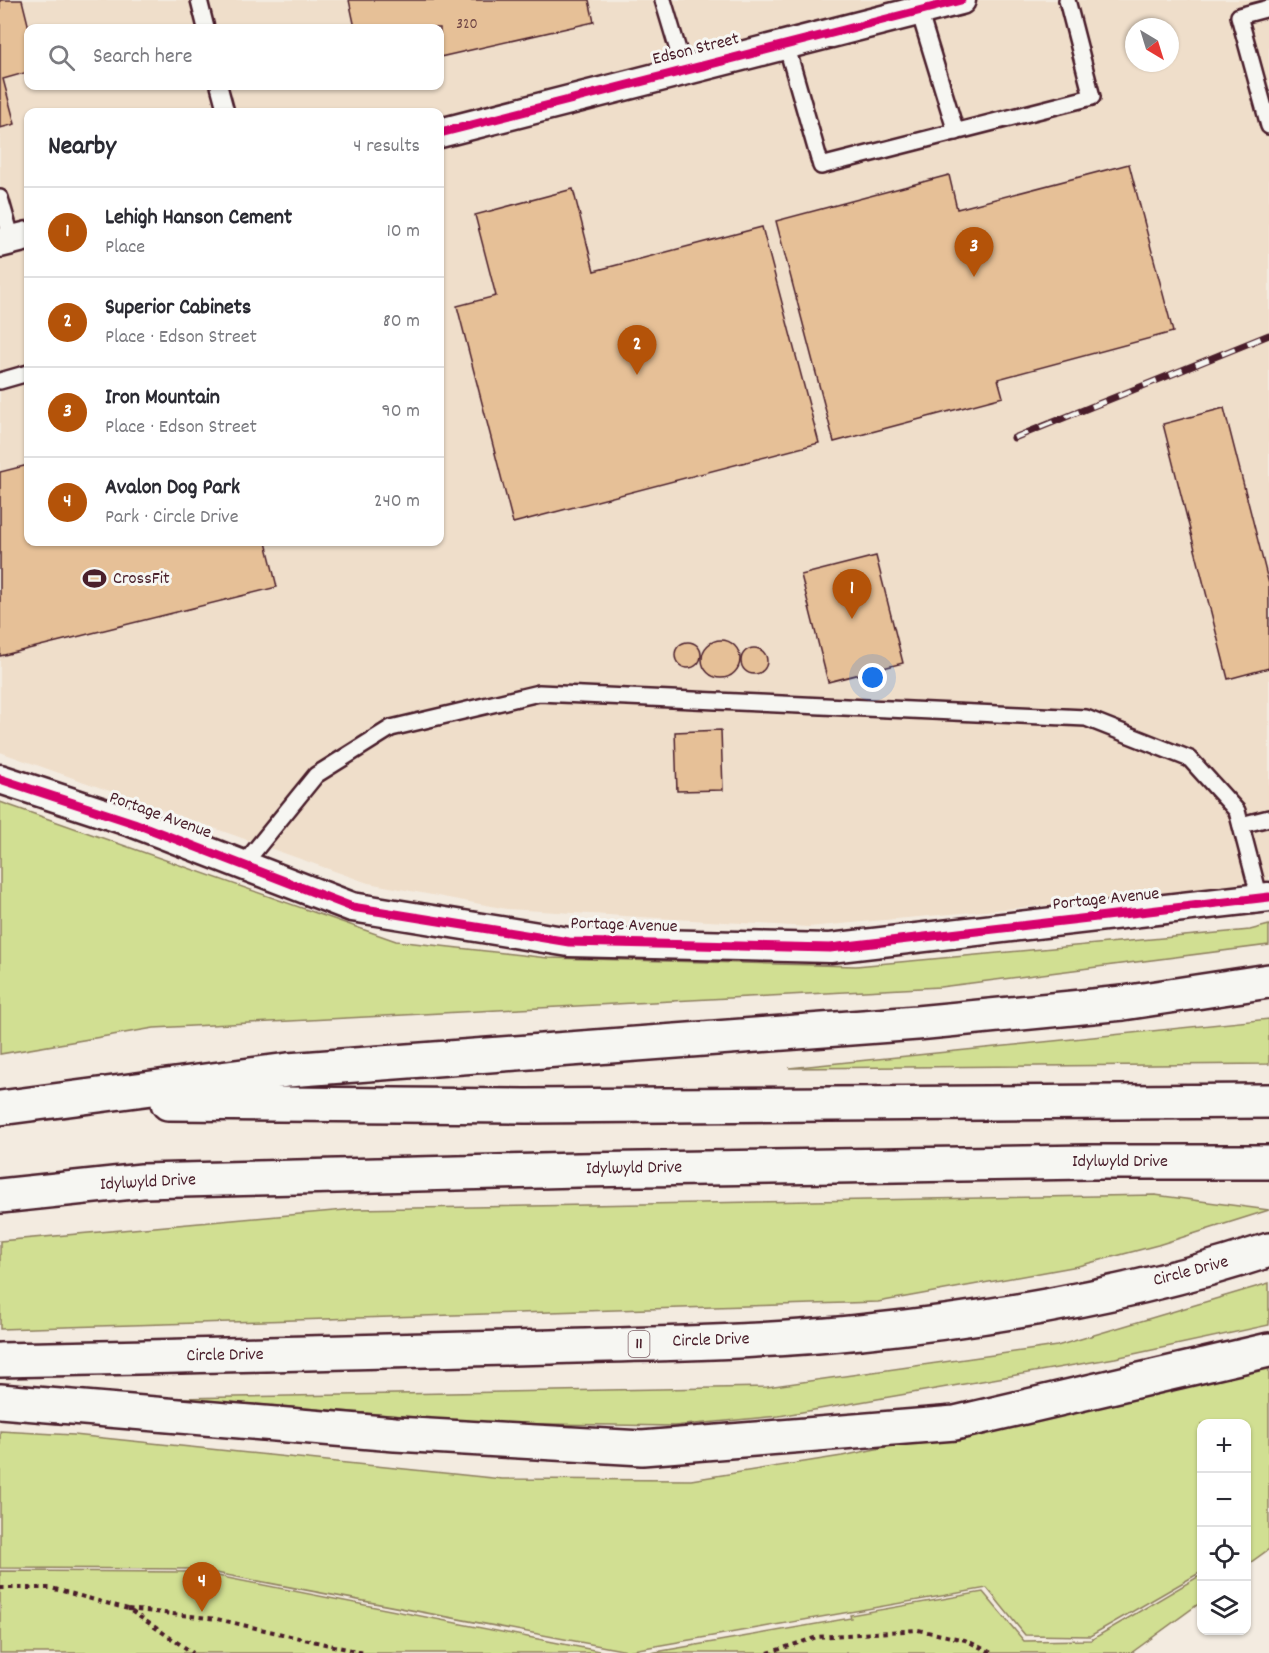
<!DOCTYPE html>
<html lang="en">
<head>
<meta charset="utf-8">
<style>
  :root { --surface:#fff; --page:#f7f7f7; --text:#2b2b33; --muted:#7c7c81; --line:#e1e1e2; --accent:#b45309 }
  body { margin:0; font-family:Dekko,sans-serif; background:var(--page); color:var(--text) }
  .controls { position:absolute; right:18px; bottom:18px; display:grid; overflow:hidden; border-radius:12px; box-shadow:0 2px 4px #0004 }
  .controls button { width:54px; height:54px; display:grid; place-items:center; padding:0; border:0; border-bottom:2px solid var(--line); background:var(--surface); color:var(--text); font:30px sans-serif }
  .compass { position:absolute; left:1125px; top:18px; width:54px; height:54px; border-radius:50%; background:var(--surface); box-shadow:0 2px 4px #0004; rotate:142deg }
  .you { position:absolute; left:873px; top:678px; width:21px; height:21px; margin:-15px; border:4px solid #fff; border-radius:50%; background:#1a73e8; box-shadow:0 0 0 9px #1a73e833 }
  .badge { display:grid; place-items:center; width:39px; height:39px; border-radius:50%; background:var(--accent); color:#fff; font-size:20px; font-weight:700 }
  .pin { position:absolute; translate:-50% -50px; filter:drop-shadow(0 2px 3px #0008) }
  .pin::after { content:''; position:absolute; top:32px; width:21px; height:18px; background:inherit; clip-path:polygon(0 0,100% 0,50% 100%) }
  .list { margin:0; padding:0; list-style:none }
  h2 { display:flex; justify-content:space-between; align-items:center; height:78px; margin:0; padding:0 24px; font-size:26px }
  h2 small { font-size:20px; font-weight:400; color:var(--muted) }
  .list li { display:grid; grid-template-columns:39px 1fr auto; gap:18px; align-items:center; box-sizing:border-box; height:90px; padding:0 24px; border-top:2px solid var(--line) }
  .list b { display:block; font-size:22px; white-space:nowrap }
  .list p { margin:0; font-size:20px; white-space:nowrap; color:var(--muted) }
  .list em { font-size:20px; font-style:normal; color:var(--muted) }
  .icon { flex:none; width:33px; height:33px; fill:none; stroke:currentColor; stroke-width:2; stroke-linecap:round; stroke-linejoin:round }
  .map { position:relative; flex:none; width:1269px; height:1653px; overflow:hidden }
  .search { position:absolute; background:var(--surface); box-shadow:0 2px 4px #0004; left:24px; top:24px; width:420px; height:66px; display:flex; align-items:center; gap:15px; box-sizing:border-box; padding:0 21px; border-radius:12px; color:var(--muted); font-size:22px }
  .panel { position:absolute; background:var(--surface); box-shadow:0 2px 4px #0004; left:24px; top:108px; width:420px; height:438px; border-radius:12px }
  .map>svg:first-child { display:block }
  .built { fill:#efdeca; fill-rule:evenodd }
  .green { fill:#d1df92; stroke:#8e7f5e; stroke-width:1.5 }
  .building { fill:#e6c097; stroke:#4a1f2b; stroke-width:1.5 }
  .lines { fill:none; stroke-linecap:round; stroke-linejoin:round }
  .service-casing { stroke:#4a1f2b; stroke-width:20 }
  .minor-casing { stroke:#4a1f2b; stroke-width:33 }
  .motorway-casing { stroke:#4a1f2b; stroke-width:38 }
  .path { stroke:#4a1f2b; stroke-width:4; stroke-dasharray:4.5 4.5; stroke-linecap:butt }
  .service { stroke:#f6f6f2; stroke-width:15 }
  .minor { stroke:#f6f6f2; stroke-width:28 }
  .motorway { stroke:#f6f6f2; stroke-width:33 }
  .rail-casing { stroke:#4a1f2b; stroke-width:7 }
  .rail { stroke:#f6f6f2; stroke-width:4.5; stroke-dasharray:14; stroke-linecap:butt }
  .cycleway-casing { stroke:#f6f6f2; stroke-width:13 }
  .cycleway { stroke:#d6006c; stroke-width:9 }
  .labels { text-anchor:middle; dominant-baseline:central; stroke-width:6; stroke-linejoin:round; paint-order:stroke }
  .number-label { font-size:15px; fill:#714746 }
  .shield { fill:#f6f6f2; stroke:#7e6067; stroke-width:1.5 }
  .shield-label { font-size:16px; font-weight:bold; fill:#4a1f2b }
  .street-label { font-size:18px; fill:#4a1f2b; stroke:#f6f6f2 }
  .poi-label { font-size:18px; fill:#4a1f2b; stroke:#f6f6f2; text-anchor:start }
</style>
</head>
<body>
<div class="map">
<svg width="1269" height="1653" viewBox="0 0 1269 1653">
  <rect width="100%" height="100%" fill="#f3ebe0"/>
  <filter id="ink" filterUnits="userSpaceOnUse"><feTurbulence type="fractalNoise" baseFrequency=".0167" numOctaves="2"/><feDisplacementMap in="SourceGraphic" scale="12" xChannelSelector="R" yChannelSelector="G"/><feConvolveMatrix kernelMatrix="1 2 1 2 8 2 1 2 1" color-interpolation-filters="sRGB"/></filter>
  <g filter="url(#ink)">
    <path class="built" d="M0,0H1269V880L1239,888L808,927L507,909L368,883L0,752ZM1134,27H1170V63H1134ZM28,28H440V86H28ZM28,112H440V542H28Z"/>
    <g class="green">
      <path d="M0,802L396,941L548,958L856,966L1250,930L1269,925V945L940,987L154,1028L0,1054Z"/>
      <path d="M1269,1019V1064L789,1068Z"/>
      <path d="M1155,1195L1269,1210L1158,1245L1078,1266L878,1302L0,1329V1241L356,1209Z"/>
      <path d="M1269,1283V1325L1115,1358L779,1416L674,1426L489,1423L177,1398L767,1387L1057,1346Z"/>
      <path d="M1269,1368V1549L1247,1565L1246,1424H1202L1201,1572L1090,1636L1025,1635L987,1588L627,1651L195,1569L0,1568V1431L74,1435L502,1479L691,1480L842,1456Z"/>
      <path d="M0,1571L197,1572L609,1653H0Z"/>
      <path d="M1201,1575V1602L1131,1653H650L851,1618L850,1615L983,1592L1024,1641L1091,1640Z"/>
    </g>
    <g class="building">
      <path d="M0,0H22L29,28L28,72L3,79L15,124L0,128Z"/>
      <path d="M349,0H589L594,22L440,57V28H355Z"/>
      <path d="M1129,164L1173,332L998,379L1003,397L834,442L776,221L949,175L957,209Z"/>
      <path d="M573,189L594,271L762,227L819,443L513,523L457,306L496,296L475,215Z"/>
      <path d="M1224,408L1269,584V668L1228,679L1163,424Z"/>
      <path d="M28,465V542H266L277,587L0,656V472Z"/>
      <path d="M876,556L903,663L828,682L801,575Z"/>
      <circle cx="721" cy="659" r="19"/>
      <circle cx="688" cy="655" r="13"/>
      <circle cx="754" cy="661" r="13"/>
      <path d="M721,730L723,790L677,791L675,732Z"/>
    </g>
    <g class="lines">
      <defs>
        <g id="service">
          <path d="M199,0L206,28"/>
          <path d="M663,0L684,70"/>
          <path d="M1269,8L1239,16L1269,126"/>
          <path d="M919,11L956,132"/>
          <path d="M786,44L821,166L1092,97L1067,0"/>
          <path d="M219,86L226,112"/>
          <path d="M0,198L12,240"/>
          <path d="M0,381L28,373"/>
          <path d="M1241,825L1269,818"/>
          <path d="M243,865L316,775L391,728L539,693L1086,718L1190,759L1237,811L1260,899"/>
        </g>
        <g id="minor">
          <path d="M440,133L961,0"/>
          <path d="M0,243L28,236"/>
          <path d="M0,779L134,823L352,907L569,942L830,948L1269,897"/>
        </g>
        <g id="motorway">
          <path d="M168,1103L526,1106L1269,1101"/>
          <path d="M0,1108L288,1070L917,1023L1123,1003L1269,981"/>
          <path d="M0,1196L142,1181L578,1170L1089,1162H1269"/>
          <path d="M0,1360C184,1356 368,1353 552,1347C655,1343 758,1343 860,1332C999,1318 1137,1294 1269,1250"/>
          <path d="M0,1401L395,1434L642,1448L955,1423L1269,1350"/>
        </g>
      </defs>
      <use href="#service" class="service-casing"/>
      <use href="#minor" class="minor-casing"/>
      <use href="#motorway" class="motorway-casing"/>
      <g class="path">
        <path d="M0,1588H51L128,1609L193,1653"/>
        <path d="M128,1609L217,1619L364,1653"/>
        <path d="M768,1653L817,1637L918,1630L965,1640L992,1653"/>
      </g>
      <use href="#service" class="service"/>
      <use href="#minor" class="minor"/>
      <use href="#motorway" class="motorway"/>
      <defs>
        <path id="rail" d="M1014,438L1269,335"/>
      </defs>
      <use href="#rail" class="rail-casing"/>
      <use href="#rail" class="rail"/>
      <defs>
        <g id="cycleway">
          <path d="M440,133L961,0"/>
          <path d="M0,779L134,823L352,907L569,942L830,948L1269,897"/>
        </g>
      </defs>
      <use href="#cycleway" class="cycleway-casing"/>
      <use href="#cycleway" class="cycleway"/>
    </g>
  </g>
  <defs>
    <symbol id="stadium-bare" viewBox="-9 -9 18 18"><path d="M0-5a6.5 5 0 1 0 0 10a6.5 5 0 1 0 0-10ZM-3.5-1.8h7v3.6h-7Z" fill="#4a1f2b" stroke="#f6f6f2" stroke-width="2.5" paint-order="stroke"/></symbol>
  </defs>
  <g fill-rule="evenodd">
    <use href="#stadium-bare" x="78" y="562" width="33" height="33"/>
  </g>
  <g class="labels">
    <g class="number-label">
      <text x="467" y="25">320</text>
    </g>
    <rect class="shield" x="628.5" y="1331" width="21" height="26" rx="4.5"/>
    <g class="shield-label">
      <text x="639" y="1344">11</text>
    </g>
    <g class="street-label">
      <text transform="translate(696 50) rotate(-14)">Edson Street</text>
      <text transform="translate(160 816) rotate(20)">Portage Avenue</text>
      <text transform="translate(1106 900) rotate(-6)">Portage Avenue</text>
      <text transform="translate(624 926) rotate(2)">Portage Avenue</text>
      <text x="1120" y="1162">Idylwyld Drive</text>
      <text transform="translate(634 1169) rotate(-1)">Idylwyld Drive</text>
      <text transform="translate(148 1183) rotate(-3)">Idylwyld Drive</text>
      <text transform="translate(1191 1272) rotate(-15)">Circle Drive</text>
      <text transform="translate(711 1341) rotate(-2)">Circle Drive</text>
      <text transform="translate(225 1356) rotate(-1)">Circle Drive</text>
    </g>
    <g class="poi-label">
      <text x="113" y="579">CrossFit</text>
    </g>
  </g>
</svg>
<div class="controls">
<button>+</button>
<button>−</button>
<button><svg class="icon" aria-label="locate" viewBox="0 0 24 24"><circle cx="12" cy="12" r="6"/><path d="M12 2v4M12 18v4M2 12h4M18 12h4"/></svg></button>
<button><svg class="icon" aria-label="layers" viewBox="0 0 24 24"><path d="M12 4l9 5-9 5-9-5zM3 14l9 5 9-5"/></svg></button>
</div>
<svg class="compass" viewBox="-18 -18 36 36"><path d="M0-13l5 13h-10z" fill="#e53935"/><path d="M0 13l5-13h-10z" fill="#7c7c81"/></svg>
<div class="you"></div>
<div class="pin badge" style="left:852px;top:619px">1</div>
<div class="pin badge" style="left:637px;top:375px">2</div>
<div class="pin badge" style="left:974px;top:277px">3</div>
<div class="pin badge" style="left:202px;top:1612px">4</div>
<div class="search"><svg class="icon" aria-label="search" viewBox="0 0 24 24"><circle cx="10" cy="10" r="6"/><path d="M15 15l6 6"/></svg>Search here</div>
<section class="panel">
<h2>Nearby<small>4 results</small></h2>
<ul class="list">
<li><span class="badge">1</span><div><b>Lehigh Hanson Cement</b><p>Place</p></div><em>10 m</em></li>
<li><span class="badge">2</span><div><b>Superior Cabinets</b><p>Place · Edson Street</p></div><em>80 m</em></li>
<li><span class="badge">3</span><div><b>Iron Mountain</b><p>Place · Edson Street</p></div><em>90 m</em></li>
<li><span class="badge">4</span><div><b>Avalon Dog Park</b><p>Park · Circle Drive</p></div><em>240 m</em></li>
</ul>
</section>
</div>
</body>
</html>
